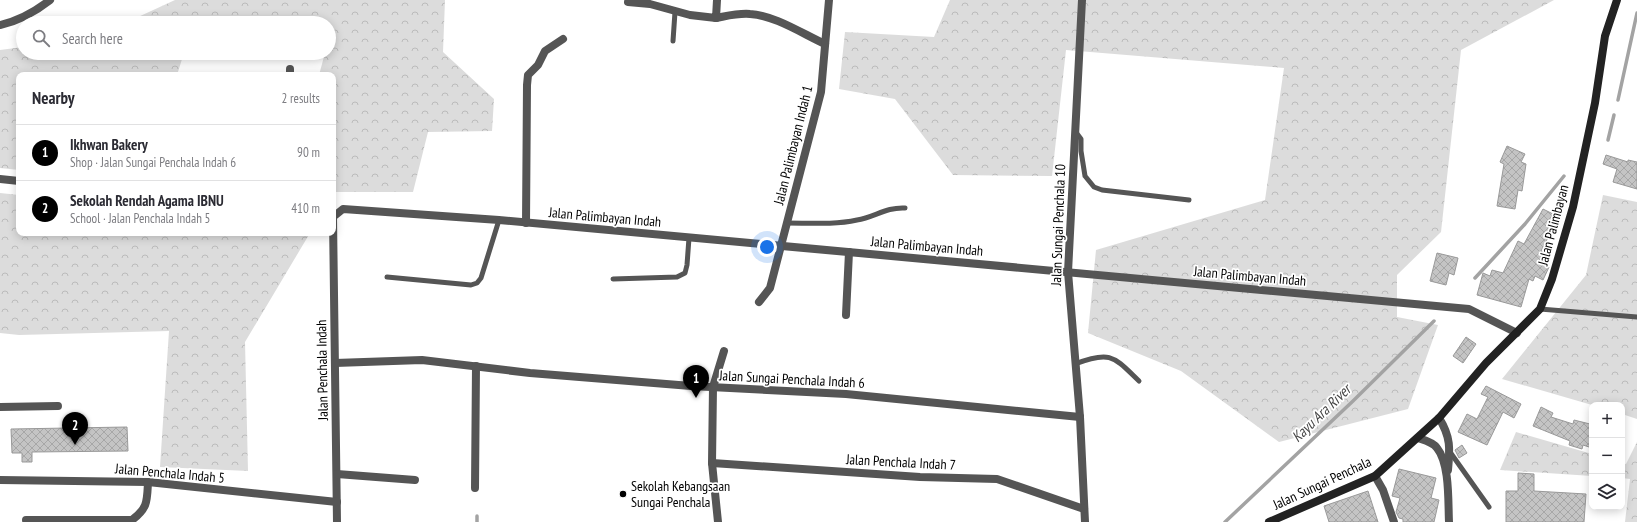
<!DOCTYPE html>
<html lang="en">
<head>
<meta charset="utf-8">
<style>
  :root { --surface:#fff; --page:#f2f2f3; --text:#2b2b33; --muted:#7c7c81; --line:#e1e1e2; --accent:#000 }
  body { margin:0; font-family:"PT Sans Narrow",sans-serif; background:var(--page); color:var(--text) }
  .controls { position:absolute; right:12px; bottom:12px; display:grid; overflow:hidden; border-radius:8px; box-shadow:0 2px 10px #0003 }
  .controls button { width:36px; height:36px; display:grid; place-items:center; padding:0; border:0; border-bottom:1px solid var(--line); background:var(--surface); color:var(--text); font:20px sans-serif }
  .you { position:absolute; left:767px; top:247px; width:14px; height:14px; margin:-10px; border:3px solid #fff; border-radius:50%; background:#1a73e8; box-shadow:0 0 0 6px #1a73e833 }
  .badge { display:grid; place-items:center; width:26px; height:26px; border-radius:50%; background:var(--accent); color:#fff; font-size:13px; font-weight:700 }
  .pin { position:absolute; translate:-50% -33px; filter:drop-shadow(0 1px 2px #0008) }
  .pin::after { content:''; position:absolute; top:21px; width:14px; height:12px; background:inherit; clip-path:polygon(0 0,100% 0,50% 100%) }
  .list { margin:0; padding:0; list-style:none }
  h2 { display:flex; justify-content:space-between; align-items:center; height:52px; margin:0; padding:0 16px; font-size:17px }
  h2 small { font-size:13px; font-weight:400; color:var(--muted) }
  .list li { display:grid; grid-template-columns:26px 1fr auto; gap:12px; align-items:center; box-sizing:border-box; height:56px; padding:0 16px; border-top:1px solid var(--line) }
  .list b { display:block; font-size:15px; white-space:nowrap }
  .list p { margin:0; font-size:13px; white-space:nowrap; color:var(--muted) }
  .list em { font-size:13px; font-style:normal; color:var(--muted) }
  .icon { flex:none; width:22px; height:22px; fill:none; stroke:currentColor; stroke-width:2; stroke-linecap:round; stroke-linejoin:round }
  .map { position:relative; flex:none; width:1637px; height:522px; overflow:hidden }
  .search { position:absolute; background:var(--surface); box-shadow:0 2px 10px #0003; left:16px; top:16px; width:320px; height:44px; display:flex; align-items:center; gap:10px; box-sizing:border-box; padding:0 14px; border-radius:22px; color:var(--muted); font-size:15px }
  .panel { position:absolute; background:var(--surface); box-shadow:0 2px 10px #0003; left:16px; top:72px; width:320px; height:164px; border-radius:8px }
  .map>svg:first-child { display:block }
  .forest { fill:url(#forest-crowns) }
  .lines { fill:none; stroke-linecap:round; stroke-linejoin:round }
  .stream { stroke:#a3a3a3; stroke-width:3.5 }
  .building { fill:url(#building-cross-hatch); stroke:#999 }
  .lane { stroke:#555; stroke-width:5 }
  .street { stroke:#555; stroke-width:8 }
  .secondary { stroke:#222; stroke-width:8 }
  .poi-dot { fill:#000; stroke:#fff; stroke-width:1.5 }
  .labels { text-anchor:middle; dominant-baseline:central; stroke-width:3.5; stroke-linejoin:round; paint-order:stroke }
  .street-label { font-size:14px; fill:#000; stroke:#fff }
  .poi-label { font-size:14px; fill:#000; stroke:#fff; text-anchor:start }
  .water-label { font-size:15px; font-style:italic; fill:#444; stroke:#fff }
</style>
</head>
<body>
<div class="map">
<svg width="1637" height="522" viewBox="0 0 1637 522">
  <defs>
    <pattern id="forest-crowns" width="20" height="18" patternUnits="userSpaceOnUse"><rect width="20" height="18" fill="#dcdcdc"/><path d="M2 6a3 3 0 1 1 6 0M12 15a3 3 0 1 1 6 0" fill="none" stroke="#bbb"/></pattern>
    <pattern id="building-cross-hatch" width="8" height="8" patternUnits="userSpaceOnUse"><rect width="8" height="8" fill="#c4c4c4"/><path d="M0 0l8 8M0 8l8-8" fill="none" stroke="#a7a7a7"/></pattern>
  </defs>
  <rect width="100%" height="100%" fill="#fff"/>
  <g class="forest">
    <path d="M175,0H445L443,52L494,99L492,131L428,132L413,192H335L333,195V75H319L325,53H329V23H125Z"/>
    <path d="M950,0H1554L1461,50L1441,232L1397,275V317L1438,325L1408,409L1279,442L1181,371L1088,333L1096,250L1265,200L1284,68L1066,50L1052,176L953,175L895,99L839,89L845,32L934,37Z"/>
    <path d="M23,47V53H276L183,56L177,75H19V170L0,168V50Z"/>
    <path d="M0,193L19,195V233H310L245,342L248,471L160,467L169,331L19,335L0,333Z"/>
    <path d="M1603,195L1637,202V419L1622,414V405H1592L1502,379L1586,275Z"/>
    <path d="M1516,432L1592,454V476L1500,470Z"/>
    <path d="M1637,442V522H1625L1630,479L1622,478V463L1626,464Z"/>
  </g>
  <g class="lines">
    <g class="stream">
      <path d="M1618,100L1637,13"/>
      <path d="M1608,140L1614,115"/>
      <path d="M1475,278L1525,224L1564,176"/>
      <path d="M477,522V516"/>
      <path d="M1225,522L1353,401L1434,321"/>
    </g>
  </g>
  <g class="building">
    <path d="M1507,146L1525,154L1521,162L1526,164L1522,191L1518,190L1515,209L1497,206L1504,164L1500,162Z"/>
    <path d="M1606,155L1628,162V160L1637,162V189L1613,182L1617,169L1603,164Z"/>
    <path d="M1543,209L1559,217L1541,251L1545,253L1540,263L1549,267L1543,280L1535,276L1533,281L1529,279L1521,307L1477,295L1483,273L1490,276L1492,270L1503,273L1518,241L1524,244Z"/>
    <path d="M1437,253L1458,258L1454,275L1449,273L1446,285L1430,281Z"/>
    <path d="M1466,337L1476,344L1463,363L1453,356Z"/>
    <path d="M1486,386L1521,404L1514,418L1503,412L1487,445L1458,432L1467,414L1477,419L1488,397L1481,394Z"/>
    <path d="M1541,407L1553,413L1551,417L1573,424L1574,420L1590,424L1589,428L1592,429V448L1583,445L1582,449L1569,445L1570,441L1533,426Z"/>
    <path d="M127,427L128,451L32,452V462H22V453H12L11,429Z"/>
    <path d="M1462,445L1467,453L1459,458L1455,450Z"/>
    <path d="M1399,469L1436,478L1431,498L1439,500L1434,522H1403V519L1399,518L1396,512L1400,498L1392,496Z"/>
    <path d="M1518,473L1534,474V491L1586,494L1584,522H1506V491H1518Z"/>
    <path d="M1368,491L1378,522H1329L1324,506Z"/>
  </g>
  <g class="lines">
    <g class="lane">
      <path d="M673,41L675,12"/>
      <path d="M1075,131L1081,139V151L1085,176L1094,187L1102,190L1189,200"/>
      <path d="M786,223C810,223 834,225 857,220C875,217 886,207 905,208"/>
      <path d="M387,277L471,285L477,283L481,278L499,220"/>
      <path d="M613,279L677,277L685,273L687,265L689,238"/>
      <path d="M1540,309L1637,317"/>
      <path d="M1075,364C1111,350 1114,357 1139,381"/>
      <path d="M1450,452L1489,507"/>
    </g>
    <g class="street">
      <path d="M1082,0L1068,272L1080,417L1085,522"/>
      <path d="M628,2L650,4L690,15L716,18L717,0"/>
      <path d="M716,18C727,16 738,13 750,14C774,15 803,34 825,44"/>
      <path d="M0,25C18,21 36,11 50,0"/>
      <path d="M290,69V75"/>
      <path d="M0,179L19,181"/>
      <path d="M333,217L343,209L499,220L1469,309L1517,333"/>
      <path d="M333,218L337,522"/>
      <path d="M526,223L527,85L528,75L538,65L545,51L563,39"/>
      <path d="M759,302L770,288L821,92L829,0"/>
      <path d="M846,315L849,252"/>
      <path d="M335,363L422,360L530,373L691,386L846,394L1080,417"/>
      <path d="M0,407L58,406"/>
      <path d="M1439,418C1451,437 1450,449 1448,470"/>
      <path d="M1418,438C1424,440 1433,442 1437,448C1450,464 1448,502 1449,522"/>
      <path d="M712,463L920,477L997,479L1084,509"/>
      <path d="M337,474L415,480"/>
      <path d="M1375,476L1383,490L1394,522"/>
      <path d="M0,480L148,482L337,502"/>
      <path d="M475,488L476,366"/>
      <path d="M26,520H132C148,508 147,501 148,482"/>
      <path d="M718,522L712,463L713,387L724,351"/>
    </g>
    <path class="secondary" d="M1269,522L1375,476L1439,418L1486,363L1540,309L1552,279L1573,207L1595,103L1605,36L1617,0"/>
  </g>
  <circle class="poi-dot" cx="623" cy="494" r="4"/>
  <g class="labels">
    <g class="street-label">
      <text transform="translate(793 145) rotate(-76)">Jalan Palimbayan Indah 1</text>
      <text transform="translate(605 217) rotate(5)">Jalan Palimbayan Indah</text>
      <text transform="translate(1058 225) rotate(-88)">Jalan Sungai Penchala 10</text>
      <text transform="translate(1553 225) rotate(-75)">Jalan Palimbayan</text>
      <text transform="translate(927 246) rotate(5)">Jalan Palimbayan Indah</text>
      <text transform="translate(1250 276) rotate(5)">Jalan Palimbayan Indah</text>
      <text transform="translate(322 370) rotate(-91)">Jalan Penchala Indah</text>
      <text transform="translate(792 379) rotate(3)">Jalan Sungai Penchala Indah 6</text>
      <text transform="translate(901 462) rotate(3)">Jalan Penchala Indah 7</text>
      <text transform="translate(170 473) rotate(5)">Jalan Penchala Indah 5</text>
      <text transform="translate(1322 483) rotate(-25)">Jalan Sungai Penchala</text>
    </g>
    <g class="poi-label">
      <text x="631" y="486">Sekolah Kebangsaan<tspan x="631" dy="16">Sungai Penchala</tspan></text>
    </g>
    <g class="water-label">
      <text transform="translate(1321 413) rotate(-44)">Kayu Ara River</text>
    </g>
  </g>
</svg>
<div class="controls">
<button>+</button>
<button>−</button>
<button><svg class="icon" aria-label="layers" viewBox="0 0 24 24"><path d="M12 4l9 5-9 5-9-5zM3 14l9 5 9-5"/></svg></button>
</div>
<div class="you"></div>
<div class="pin badge" style="left:696px;top:398px">1</div>
<div class="pin badge" style="left:75px;top:445px">2</div>
<div class="search"><svg class="icon" aria-label="search" viewBox="0 0 24 24"><circle cx="10" cy="10" r="6"/><path d="M15 15l6 6"/></svg>Search here</div>
<section class="panel">
<h2>Nearby<small>2 results</small></h2>
<ul class="list">
<li><span class="badge">1</span><div><b>Ikhwan Bakery</b><p>Shop · Jalan Sungai Penchala Indah 6</p></div><em>90 m</em></li>
<li><span class="badge">2</span><div><b>Sekolah Rendah Agama IBNU</b><p>School · Jalan Penchala Indah 5</p></div><em>410 m</em></li>
</ul>
</section>
</div>
</body>
</html>
